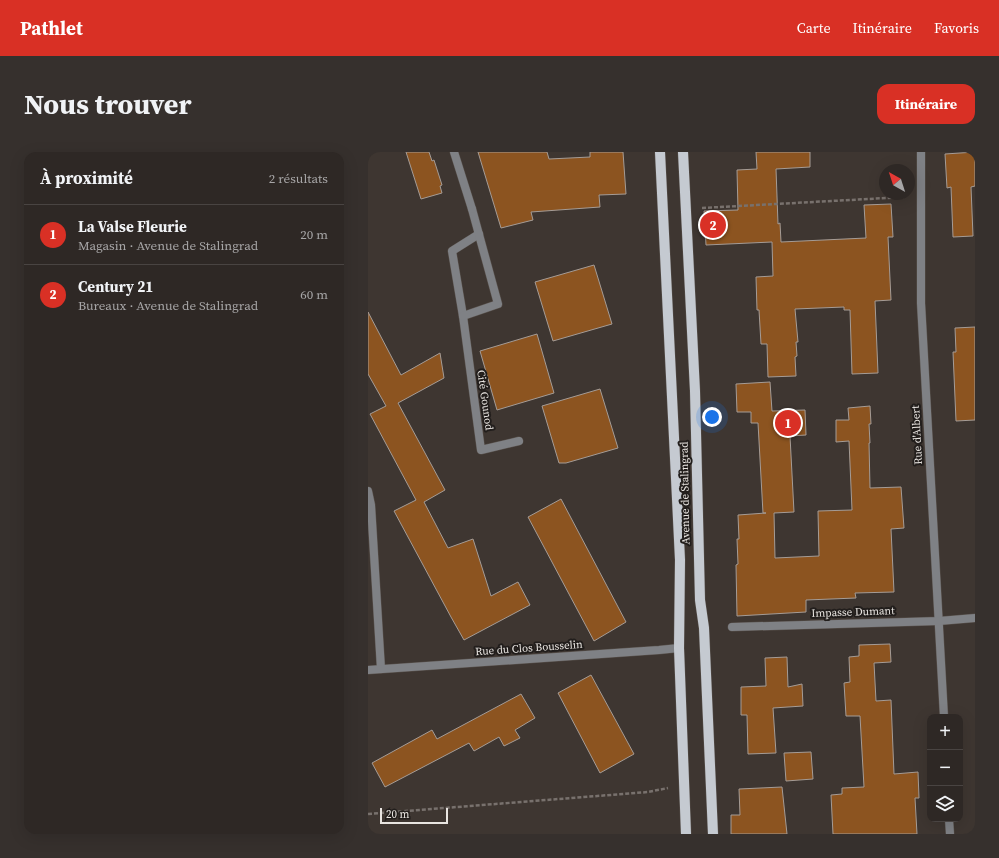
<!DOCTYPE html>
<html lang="fr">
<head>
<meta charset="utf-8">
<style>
  :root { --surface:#2e2825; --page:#36302d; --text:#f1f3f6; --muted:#a7a6a7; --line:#494442; --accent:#d93025 }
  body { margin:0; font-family:"Source Serif 4",serif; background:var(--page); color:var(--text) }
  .controls { position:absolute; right:12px; bottom:12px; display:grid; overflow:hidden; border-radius:8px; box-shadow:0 4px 16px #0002 }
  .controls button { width:36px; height:36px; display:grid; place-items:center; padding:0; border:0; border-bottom:1px solid var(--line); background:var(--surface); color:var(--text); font:20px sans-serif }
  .compass { position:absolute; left:511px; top:12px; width:36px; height:36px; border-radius:50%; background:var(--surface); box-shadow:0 4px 16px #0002; rotate:321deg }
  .scale { position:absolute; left:12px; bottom:10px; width:68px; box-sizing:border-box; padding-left:4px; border:2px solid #e9e5e1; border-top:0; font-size:11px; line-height:14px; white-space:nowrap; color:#e9e5e1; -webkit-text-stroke:3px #221e1c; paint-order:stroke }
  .you { position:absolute; left:344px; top:265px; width:14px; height:14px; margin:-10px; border:3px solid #fff; border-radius:50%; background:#1a73e8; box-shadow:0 0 0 6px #1a73e833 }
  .badge { display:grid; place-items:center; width:26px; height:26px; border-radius:50%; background:var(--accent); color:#fff; font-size:13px; font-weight:700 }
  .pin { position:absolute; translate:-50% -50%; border:2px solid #fff; box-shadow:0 1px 4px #0006 }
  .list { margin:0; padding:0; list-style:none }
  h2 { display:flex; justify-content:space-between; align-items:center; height:52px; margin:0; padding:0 16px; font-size:17px }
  h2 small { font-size:13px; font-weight:400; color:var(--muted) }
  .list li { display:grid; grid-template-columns:26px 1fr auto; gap:12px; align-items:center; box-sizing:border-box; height:60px; padding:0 16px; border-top:1px solid var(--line) }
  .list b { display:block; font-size:15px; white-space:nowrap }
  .list p { margin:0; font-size:13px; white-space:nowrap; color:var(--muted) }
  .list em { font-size:13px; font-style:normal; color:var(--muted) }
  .icon { flex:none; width:22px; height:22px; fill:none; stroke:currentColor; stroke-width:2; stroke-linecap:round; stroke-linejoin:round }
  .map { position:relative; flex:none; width:607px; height:682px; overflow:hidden; border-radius:12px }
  header { display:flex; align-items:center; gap:24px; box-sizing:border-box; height:56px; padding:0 20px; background:var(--accent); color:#fff }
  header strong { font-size:19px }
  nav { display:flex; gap:22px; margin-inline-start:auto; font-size:14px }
  .intro { display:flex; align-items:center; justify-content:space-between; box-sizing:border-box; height:96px; padding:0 24px }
  h1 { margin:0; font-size:28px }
  .button { padding:10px 18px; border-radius:12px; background:var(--accent); color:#fff; font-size:14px; font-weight:700 }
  main { display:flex; gap:24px; padding:0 24px }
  aside { flex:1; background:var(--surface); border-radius:12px; box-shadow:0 4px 16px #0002 }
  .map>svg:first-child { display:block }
  .building { fill:#8c5420; stroke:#a59c96 }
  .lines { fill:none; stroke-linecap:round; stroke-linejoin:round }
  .service-casing { stroke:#59524d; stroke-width:9 }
  .minor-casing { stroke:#59524d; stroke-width:9 }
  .primary-casing { stroke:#59524d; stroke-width:11 }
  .path { stroke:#78716d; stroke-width:2.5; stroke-dasharray:4 2; stroke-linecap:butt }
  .service { stroke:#7f8185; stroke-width:8 }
  .minor { stroke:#7f8185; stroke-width:8 }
  .primary { stroke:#c5cad1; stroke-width:10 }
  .labels { text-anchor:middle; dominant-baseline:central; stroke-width:4; stroke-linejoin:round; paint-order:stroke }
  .street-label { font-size:11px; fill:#e9e5e1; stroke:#221e1c }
</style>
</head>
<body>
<header>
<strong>Pathlet</strong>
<nav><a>Carte</a><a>Itinéraire</a><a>Favoris</a></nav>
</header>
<div class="intro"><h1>Nous trouver</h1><a class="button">Itinéraire</a></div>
<main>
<aside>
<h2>À proximité<small>2 résultats</small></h2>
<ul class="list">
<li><span class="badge">1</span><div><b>La Valse Fleurie</b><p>Magasin · Avenue de Stalingrad</p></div><em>20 m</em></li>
<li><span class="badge">2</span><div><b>Century 21</b><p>Bureaux · Avenue de Stalingrad</p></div><em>60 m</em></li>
</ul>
</aside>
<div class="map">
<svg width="607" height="682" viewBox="0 0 607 682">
  <rect width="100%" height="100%" fill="#3e3631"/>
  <g class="building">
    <path d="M38,0H61L64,9L66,8L74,33L72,34L74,41L53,47Z"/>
    <path d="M110,0H179L181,7L222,5V0H255L258,42L231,43L232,55L163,60L165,68L133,76Z"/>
    <path d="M388,0H442V15L408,17L410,72L412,71L413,90L498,86L496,53L523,52L525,85H520L523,148L507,149L510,221L484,222L482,158H476V155L427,157L430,190H428L429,204L427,205L428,224L400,225L399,192H393L391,158H389L388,125L405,124L404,90L338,93L336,59L370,58L369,18L389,17Z"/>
    <path d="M607,0V34L603,35L605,84L585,85L583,35L579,36L577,2Z"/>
    <path d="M226,113L244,172L185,189L167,130Z"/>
    <path d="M0,160L33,223L72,201L76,226L30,251L77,338L56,350L80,396L105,387L123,444L150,430L162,453L96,488L83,465L26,359L48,348L2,262L18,254L0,222Z"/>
    <path d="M607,175V268L588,269L585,200H588L587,176Z"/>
    <path d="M169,182L186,241L129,258L112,199Z"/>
    <path d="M402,230L404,259L437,258L438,283L422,284L426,360L406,361L407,406L451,404L450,359L484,358L481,289L468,290V268H481L480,256L502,254L503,272H501L502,291H501L502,336L533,335L536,376L523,377L526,440L487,441L488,446L438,448V460L369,464L368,413L370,412L369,387H371L370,363L398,361H395L390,271H383V260H369L368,232Z"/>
    <path d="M232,237L250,296L198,311H191L174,254Z"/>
    <path d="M193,347L258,470L226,489L160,365Z"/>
    <path d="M522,492L523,510L506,511L508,549L523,548L526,622L550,620L551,646H547L549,682H465L463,643L474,642V636L496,635L492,564H478L476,531L482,530L481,505L491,504V493Z"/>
    <path d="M419,505L420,535L434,532L435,554L405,556L408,601L380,602L379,563H373V535L398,534L397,506Z"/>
    <path d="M223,523L266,602L232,621L190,541Z"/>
    <path d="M153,542L167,566L147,578L152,586L136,594L131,585L106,599L101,591L17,635L4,611L64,578L69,587Z"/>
    <path d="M443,600L445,627L418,629L416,601Z"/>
    <path d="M414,635L419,682H363V663H372L371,637Z"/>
  </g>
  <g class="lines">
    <defs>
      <g id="service">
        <path d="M111,82L84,99L95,164L113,298L151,289"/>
        <path d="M95,164L130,152L104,57"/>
      </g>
      <g id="minor">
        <path d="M86,0L104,57"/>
        <path d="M553,0V151L576,565"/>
        <path d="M0,339L3,353L13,517"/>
        <path d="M364,475L571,469L607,466"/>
        <path d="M0,518L291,498L311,496"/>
        <path d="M581,667L582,682"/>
      </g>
      <g id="primary">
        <path d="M292,0L312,408L311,496L318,682"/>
        <path d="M315,0L327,239L332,448L336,476L345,682"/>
      </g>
    </defs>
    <use href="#service" class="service-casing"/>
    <use href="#minor" class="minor-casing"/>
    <use href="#primary" class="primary-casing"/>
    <g class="path">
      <path d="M334,56L537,45"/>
      <path d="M0,662L280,640L300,636"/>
    </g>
    <use href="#service" class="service"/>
    <use href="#minor" class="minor"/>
    <use href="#primary" class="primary"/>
  </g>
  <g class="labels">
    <g class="street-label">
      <text transform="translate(117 248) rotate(82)">Cité Gounod</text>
      <text transform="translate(549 283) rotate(-93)">Rue d'Albert</text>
      <text transform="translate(317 341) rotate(-91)">Avenue de Stalingrad</text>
      <text transform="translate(485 460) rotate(-2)">Impasse Dumant</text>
      <text transform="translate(161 496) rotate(-4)">Rue du Clos Bousselin</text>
    </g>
  </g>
</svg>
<div class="controls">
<button>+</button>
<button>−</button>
<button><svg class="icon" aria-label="layers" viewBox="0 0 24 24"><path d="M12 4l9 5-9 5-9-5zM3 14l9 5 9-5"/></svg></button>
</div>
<svg class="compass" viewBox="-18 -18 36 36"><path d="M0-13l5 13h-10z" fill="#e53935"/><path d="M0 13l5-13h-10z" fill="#a7a6a7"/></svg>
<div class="scale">20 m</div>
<div class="you"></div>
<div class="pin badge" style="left:420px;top:271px">1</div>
<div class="pin badge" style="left:345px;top:73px">2</div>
</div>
</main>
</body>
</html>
